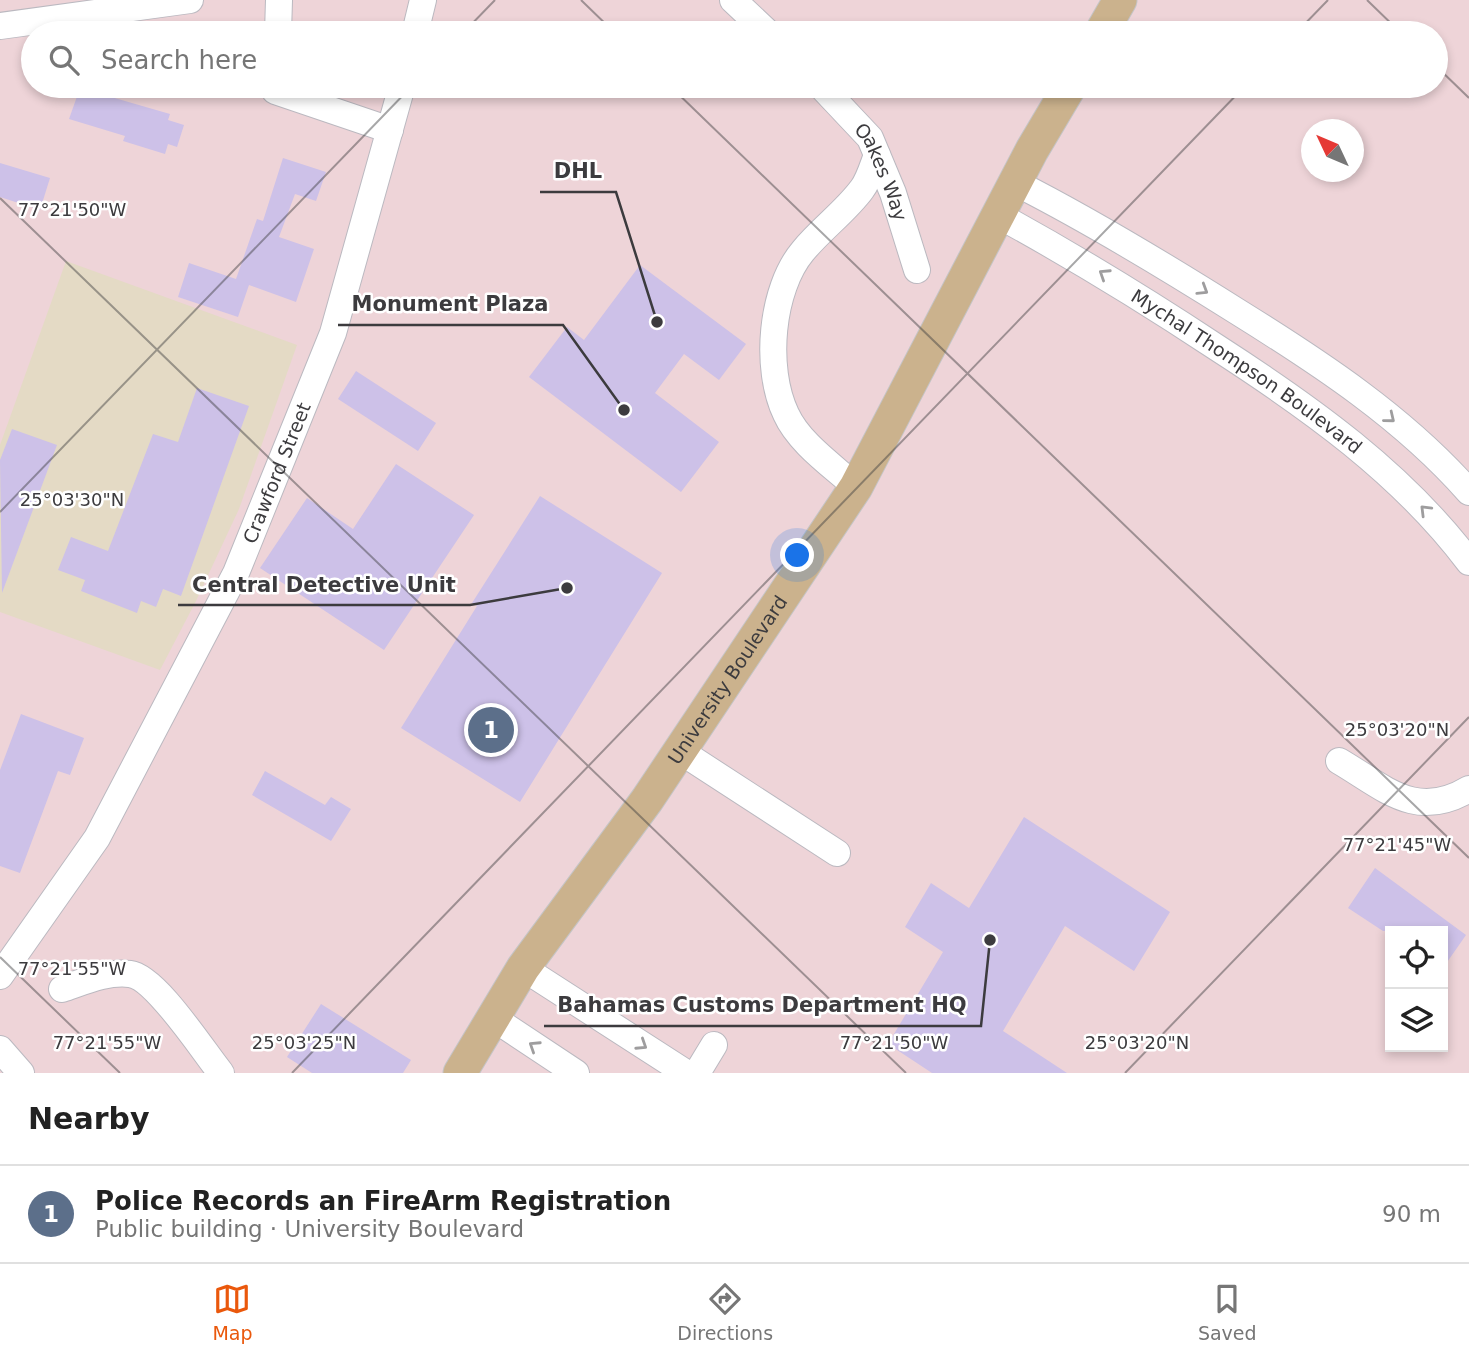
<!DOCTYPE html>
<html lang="en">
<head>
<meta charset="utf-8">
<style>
  :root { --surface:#fff; --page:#f6f6f6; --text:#222; --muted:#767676; --line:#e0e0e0; --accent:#ea580c }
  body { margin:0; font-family:"DejaVu Sans",sans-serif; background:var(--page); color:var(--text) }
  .controls { position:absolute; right:21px; bottom:21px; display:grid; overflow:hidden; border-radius:0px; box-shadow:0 4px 10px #0003 }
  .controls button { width:63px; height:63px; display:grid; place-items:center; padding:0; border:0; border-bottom:2px solid var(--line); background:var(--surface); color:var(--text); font:35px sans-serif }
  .compass { position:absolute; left:1301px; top:119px; width:63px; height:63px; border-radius:50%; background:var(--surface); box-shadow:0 4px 10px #0003; rotate:314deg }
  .you { position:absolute; left:798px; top:556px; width:24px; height:24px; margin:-18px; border:5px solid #fff; border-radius:50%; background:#1a73e8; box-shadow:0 0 0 10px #1a73e833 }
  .badge { display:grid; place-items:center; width:46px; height:46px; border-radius:50%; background:var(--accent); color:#fff; font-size:23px; font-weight:700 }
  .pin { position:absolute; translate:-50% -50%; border:4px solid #fff; box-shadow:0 2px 7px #0006 }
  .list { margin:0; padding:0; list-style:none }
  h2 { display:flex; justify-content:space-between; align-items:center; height:91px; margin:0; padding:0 28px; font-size:30px }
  h2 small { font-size:23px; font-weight:400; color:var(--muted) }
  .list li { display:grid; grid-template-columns:46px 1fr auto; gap:21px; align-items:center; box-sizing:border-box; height:98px; padding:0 28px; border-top:2px solid var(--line) }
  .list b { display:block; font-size:26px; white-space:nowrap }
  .list p { margin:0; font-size:23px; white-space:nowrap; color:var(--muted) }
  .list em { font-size:23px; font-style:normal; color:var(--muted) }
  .icon { flex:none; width:38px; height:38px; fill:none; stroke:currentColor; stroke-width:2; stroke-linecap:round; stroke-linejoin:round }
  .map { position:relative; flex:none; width:1469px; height:1073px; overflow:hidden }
  .search { position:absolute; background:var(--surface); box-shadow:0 4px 10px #0003; left:21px; right:21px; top:21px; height:77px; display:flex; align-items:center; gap:18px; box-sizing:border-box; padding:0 24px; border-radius:38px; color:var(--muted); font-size:26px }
  .sheet { height:189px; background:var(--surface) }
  nav { display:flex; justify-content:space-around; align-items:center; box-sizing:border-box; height:98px; border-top:2px solid var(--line); background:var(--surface); font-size:19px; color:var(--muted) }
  nav a { display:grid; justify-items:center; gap:4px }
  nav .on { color:var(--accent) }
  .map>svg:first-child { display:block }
  .commercial { fill:#eed4d8; fill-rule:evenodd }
  .industrial { fill:#e4dac5 }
  .building { fill:#cdc1e8 }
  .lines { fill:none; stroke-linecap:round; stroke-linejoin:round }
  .minor-casing { stroke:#bbb9c0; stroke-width:28 }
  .major-casing { stroke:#c4c4c5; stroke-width:35 }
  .minor { stroke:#fff; stroke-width:26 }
  .major { stroke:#cbb28d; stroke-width:33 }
  .oneway { stroke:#9e9d9e }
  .ticks { fill:none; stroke:#3c3b3e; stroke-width:2; stroke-opacity:0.45 }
  .labels { text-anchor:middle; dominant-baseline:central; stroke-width:5; stroke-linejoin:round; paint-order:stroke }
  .street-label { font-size:19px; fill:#3c3b3e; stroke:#fff }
  .ticks-label { font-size:18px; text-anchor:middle; fill:#3c3b3e; stroke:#fff; stroke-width:5; stroke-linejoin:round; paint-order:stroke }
  .leader { fill:none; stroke:#3c3b3e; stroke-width:2.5 }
  .callout-dot { fill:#3c3b3e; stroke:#fff; stroke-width:2.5 }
  .callout-label { font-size:21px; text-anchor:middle; font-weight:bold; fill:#3c3b3e; stroke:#fff; stroke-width:5; stroke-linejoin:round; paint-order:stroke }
</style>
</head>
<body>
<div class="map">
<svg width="1469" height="1073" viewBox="0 0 1469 1073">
  <rect width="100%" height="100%" fill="#e6e4ea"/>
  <path class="commercial" d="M0,0H1469V1073H0ZM33,33H1436V86H33ZM1312,130H1354V172H1312ZM1390,931H1443V1047H1390Z"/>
  <path class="industrial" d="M66,261L297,345L239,509L196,601L160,670L0,612V445Z"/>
  <g class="building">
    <path d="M80,88L170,114L168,120L184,125L177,147L168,144L165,154L123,141L125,136L69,119Z"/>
    <path d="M283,158L326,172L316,201L295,194L279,237L314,249L296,302L249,285L238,317L178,297L189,263L236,279L257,219L263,221Z"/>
    <path d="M0,163L50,178L40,210L0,197Z"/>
    <path d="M640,265L746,344L719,380L684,354L655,393L719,442L681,492L529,377L567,327L584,340Z"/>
    <path d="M356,371L436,423L418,451L338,399Z"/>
    <path d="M197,388L249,406L181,596L163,589L156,607L141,601L137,613L81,591L85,580L58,570L71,537L108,551L153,434L178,442Z"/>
    <path d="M12,429L57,445L2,593L0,460Z"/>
    <path d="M396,464L474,515L384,650L260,568L307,498L353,529Z"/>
    <path d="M540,496L662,573L520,802L401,728L477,606L472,603Z"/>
    <path d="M21,714L84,738L70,775L58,771L20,873L0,866V770Z"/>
    <path d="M265,771L325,805L331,797L351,809L331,841L252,795Z"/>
    <path d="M1024,817L1170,912L1134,971L1065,926L1003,1031L1067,1073H932L888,1044L943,952L905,927L931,883L969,908Z"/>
    <path d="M1375,868L1466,935L1443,968V931H1383L1348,908Z"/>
    <path d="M321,1004L411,1060L403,1073H312L287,1057Z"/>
  </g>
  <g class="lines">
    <defs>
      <g id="minor">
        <path d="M733,0L768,33"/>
        <path d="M0,26L190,0"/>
        <path d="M278,33L279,0"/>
        <path d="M415,33L423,0"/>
        <path d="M275,86V91L390,130"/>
        <path id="s1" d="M821,86L870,138L893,193L917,270"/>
        <path d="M1016,183C1093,222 1165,266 1238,312C1320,363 1404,418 1469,492"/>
        <path id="s2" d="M998,215C1073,256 1145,300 1216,347C1309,407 1402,473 1469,562"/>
        <path d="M856,487C833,466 799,443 786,414C764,368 771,289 803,251C821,229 846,211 862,189C869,180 873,165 877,155"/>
        <path d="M680,751L837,853"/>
        <path d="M1339,761C1385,788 1416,821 1469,789"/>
        <path d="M523,968L686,1073"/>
        <path id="s3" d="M0,976L97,838L236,573L333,333L402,86"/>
        <path d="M62,989C83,982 107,971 130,974C156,977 203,1051 221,1073"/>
        <path d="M493,1018L576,1073"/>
        <path d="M0,1049L21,1073"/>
        <path d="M697,1073L714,1045"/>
      </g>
      <g id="major">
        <path d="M1101,33L1120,0"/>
        <path id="s4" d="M460,1073L523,968L647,800L856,487L1032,150L1070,86"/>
      </g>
    </defs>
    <use href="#minor" class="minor-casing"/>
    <use href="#major" class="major-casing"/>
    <use href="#minor" class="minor"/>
    <use href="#major" class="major"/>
  </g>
  <defs><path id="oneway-chevron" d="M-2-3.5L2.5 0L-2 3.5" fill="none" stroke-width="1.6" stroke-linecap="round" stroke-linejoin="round" transform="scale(1.75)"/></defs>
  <g class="oneway">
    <use href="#oneway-chevron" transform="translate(1104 274) rotate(-147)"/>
    <use href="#oneway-chevron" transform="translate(1203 290) rotate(32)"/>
    <use href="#oneway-chevron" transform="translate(1390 418) rotate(39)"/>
    <use href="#oneway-chevron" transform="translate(1425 510) rotate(-135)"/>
    <use href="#oneway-chevron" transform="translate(642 1045) rotate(33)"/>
    <use href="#oneway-chevron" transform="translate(534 1046) rotate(-147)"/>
  </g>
  <path class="ticks" d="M581,0L615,33M1367,0L1401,33M463,33L495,0M1296,33L1328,0M1436,66L1469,98M670,86L1469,858M0,198L906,1073M0,512L412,86M0,957L120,1073M292,1073L1245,86M1125,1073L1469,717"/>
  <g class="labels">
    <g class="street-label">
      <text stroke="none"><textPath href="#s1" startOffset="107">Oakes Way</textPath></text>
      <text stroke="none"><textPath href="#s2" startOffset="294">Mychal Thompson Boulevard</textPath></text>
      <text stroke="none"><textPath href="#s3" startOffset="576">Crawford Street</textPath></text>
      <text stroke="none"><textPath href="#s4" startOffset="476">University Boulevard</textPath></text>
    </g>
  </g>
  <g class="ticks-label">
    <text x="72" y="216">77°21'50"W</text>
    <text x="72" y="506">25°03'30"N</text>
    <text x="1397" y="736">25°03'20"N</text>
    <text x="1397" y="851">77°21'45"W</text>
    <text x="72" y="975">77°21'55"W</text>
    <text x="304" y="1049">25°03'25"N</text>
    <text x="1137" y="1049">25°03'20"N</text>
    <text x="107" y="1049">77°21'55"W</text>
    <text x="894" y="1049">77°21'50"W</text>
  </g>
  <path class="leader" d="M657 322L616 192H540M624 410L563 325H338M567 588L470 605H178M990 940L981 1026H544"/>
  <g class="callout-dot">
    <circle cx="657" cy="322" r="7"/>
    <circle cx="624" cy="410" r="7"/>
    <circle cx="567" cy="588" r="7"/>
    <circle cx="990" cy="940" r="7"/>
  </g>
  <g class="callout-label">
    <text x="578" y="178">DHL</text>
    <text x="450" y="311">Monument Plaza</text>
    <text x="324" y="592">Central Detective Unit</text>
    <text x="762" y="1012">Bahamas Customs Department HQ</text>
  </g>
</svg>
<div class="controls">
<button><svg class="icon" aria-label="locate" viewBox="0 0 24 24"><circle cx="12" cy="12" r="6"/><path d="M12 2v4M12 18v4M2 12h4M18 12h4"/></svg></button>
<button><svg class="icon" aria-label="layers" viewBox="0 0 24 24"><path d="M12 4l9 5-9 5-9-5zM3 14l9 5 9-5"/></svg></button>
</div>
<svg class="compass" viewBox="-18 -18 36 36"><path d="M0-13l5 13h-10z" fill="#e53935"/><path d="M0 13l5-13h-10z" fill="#767676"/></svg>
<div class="you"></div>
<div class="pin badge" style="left:491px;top:730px;background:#5c6f8a">1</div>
<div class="search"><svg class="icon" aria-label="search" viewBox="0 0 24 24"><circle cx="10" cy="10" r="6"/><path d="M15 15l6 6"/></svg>Search here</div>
</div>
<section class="sheet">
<h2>Nearby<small></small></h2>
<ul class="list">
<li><span class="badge" style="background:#5c6f8a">1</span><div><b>Police Records an FireArm Registration</b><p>Public building · University Boulevard</p></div><em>90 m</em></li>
</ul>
</section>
<nav>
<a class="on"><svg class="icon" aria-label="map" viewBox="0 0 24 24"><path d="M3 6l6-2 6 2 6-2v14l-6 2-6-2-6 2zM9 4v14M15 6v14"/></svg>Map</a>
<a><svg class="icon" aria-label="directions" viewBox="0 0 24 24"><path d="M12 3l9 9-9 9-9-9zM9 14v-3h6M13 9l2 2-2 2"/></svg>Directions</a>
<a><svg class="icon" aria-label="saved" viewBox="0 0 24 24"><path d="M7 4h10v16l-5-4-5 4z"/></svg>Saved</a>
</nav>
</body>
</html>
